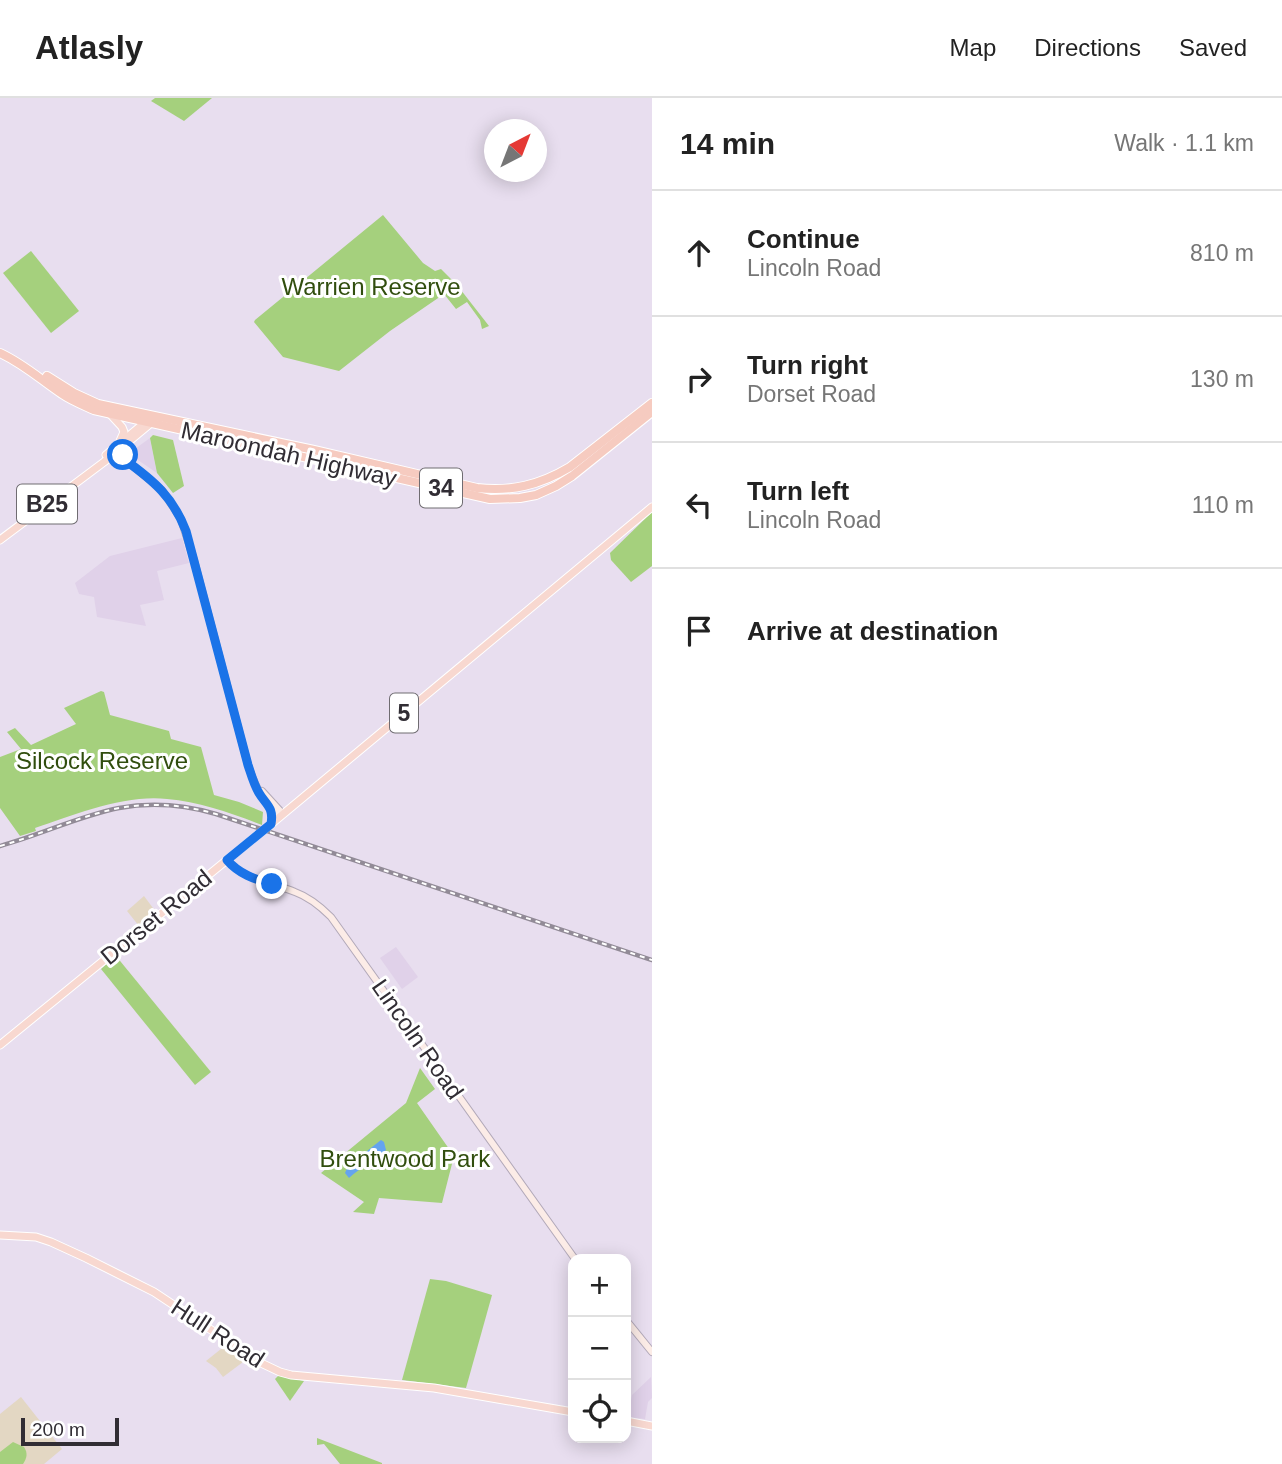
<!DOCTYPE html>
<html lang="en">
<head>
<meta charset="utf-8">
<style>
  :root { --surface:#fff; --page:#f2f2f2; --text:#222; --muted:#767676; --line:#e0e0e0 }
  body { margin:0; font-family:Helvetica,sans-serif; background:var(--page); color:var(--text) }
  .controls { position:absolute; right:21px; bottom:21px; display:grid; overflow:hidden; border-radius:14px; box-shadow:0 4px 18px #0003 }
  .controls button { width:63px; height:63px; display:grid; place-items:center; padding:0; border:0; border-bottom:2px solid var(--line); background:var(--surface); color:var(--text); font:35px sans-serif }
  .compass { position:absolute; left:484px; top:21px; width:63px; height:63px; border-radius:50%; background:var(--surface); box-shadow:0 4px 18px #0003; rotate:42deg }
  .scale { position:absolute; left:21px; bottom:18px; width:98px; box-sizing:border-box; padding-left:7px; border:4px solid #312d34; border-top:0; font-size:19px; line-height:24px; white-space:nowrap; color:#312d34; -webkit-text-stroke:5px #fff; paint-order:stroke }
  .stop { position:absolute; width:21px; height:21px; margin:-16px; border:5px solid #1a73e8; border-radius:50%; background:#fff }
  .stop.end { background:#1a73e8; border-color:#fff; box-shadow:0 2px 7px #0008 }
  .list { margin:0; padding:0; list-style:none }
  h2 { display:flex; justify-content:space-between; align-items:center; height:91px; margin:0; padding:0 28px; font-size:30px }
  h2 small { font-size:23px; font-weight:400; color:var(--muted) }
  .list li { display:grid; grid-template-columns:46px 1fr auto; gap:21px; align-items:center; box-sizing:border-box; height:126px; padding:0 28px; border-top:2px solid var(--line) }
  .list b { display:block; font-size:26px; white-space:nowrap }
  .list p { margin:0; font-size:23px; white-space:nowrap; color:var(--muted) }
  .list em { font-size:23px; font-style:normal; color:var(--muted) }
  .icon { flex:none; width:38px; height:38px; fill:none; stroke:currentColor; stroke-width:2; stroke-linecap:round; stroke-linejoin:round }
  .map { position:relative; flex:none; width:652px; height:1366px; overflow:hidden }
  header { display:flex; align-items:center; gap:42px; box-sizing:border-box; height:98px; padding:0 35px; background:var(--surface); border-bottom:2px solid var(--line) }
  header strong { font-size:33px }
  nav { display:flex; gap:38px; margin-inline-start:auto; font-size:24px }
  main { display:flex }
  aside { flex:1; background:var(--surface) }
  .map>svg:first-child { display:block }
  .built { fill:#e0d1e9 }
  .education { fill:#e3d7c3 }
  .green { fill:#a5d07d }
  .water { fill:#64a4ef }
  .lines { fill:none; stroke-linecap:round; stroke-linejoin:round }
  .secondary-casing { stroke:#b2a9b9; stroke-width:8 }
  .primary-casing { stroke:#fff; stroke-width:9 }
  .trunk-casing { stroke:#fff; stroke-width:10 }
  .secondary { stroke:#fcece7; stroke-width:6 }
  .primary { stroke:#f8d8d0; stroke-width:7 }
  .trunk { stroke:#f6cbc0; stroke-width:8 }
  .rail-casing { stroke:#928b97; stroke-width:4.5 }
  .rail { stroke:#fff; stroke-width:2; stroke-dasharray:5; stroke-linecap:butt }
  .primary-bridge-casing { stroke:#fff; stroke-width:9; stroke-linecap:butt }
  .primary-bridge { stroke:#f8d8d0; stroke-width:7 }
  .route { stroke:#1a73e8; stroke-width:9 }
  .labels { text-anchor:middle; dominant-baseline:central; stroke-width:6; stroke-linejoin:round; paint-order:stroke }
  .shield { fill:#fff; stroke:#6f6c71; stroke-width:2 }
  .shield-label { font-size:23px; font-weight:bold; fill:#312d34 }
  .park-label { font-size:24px; fill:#314e0e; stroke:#fff }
  .street-label { font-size:24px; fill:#312d34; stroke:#fff }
</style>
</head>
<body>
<header>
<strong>Atlasly</strong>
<nav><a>Map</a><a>Directions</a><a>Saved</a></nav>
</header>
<main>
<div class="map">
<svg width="652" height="1366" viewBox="0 0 652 1366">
  <rect width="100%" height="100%" fill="#e8deef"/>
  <g class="built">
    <path d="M150,340L157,375L135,360L132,353Z"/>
    <path d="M182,440L189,465L157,473L164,502L140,507L146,528L97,519L94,499L79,496L75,485L110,458Z"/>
    <path d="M396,849L418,879L402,891L380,860Z"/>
    <path d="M651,1279L652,1300L648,1304L645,1321L628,1319L632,1297Z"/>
  </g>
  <g class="education">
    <path d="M144,798L156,814L139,828L127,813Z"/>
    <path d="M226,1247L247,1261L223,1279L216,1270L206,1263Z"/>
    <path d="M21,1299L62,1351L44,1366H0V1316Z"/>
  </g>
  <g class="green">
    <path d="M155,0H212L184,23L151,3Z"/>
    <path d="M383,117L423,165L435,173L441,171L457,187L489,228L482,231L480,222L467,204L456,211L444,196L390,233L339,273L283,259L254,224L255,222Z"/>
    <path d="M31,153L79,213L51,235L3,175Z"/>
    <path d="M153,337L173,342L184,388L173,395L157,375L150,340Z"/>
    <path d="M652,414V468L631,484L611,462L610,455Z"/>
    <path d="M101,593L104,594L110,617L169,633L171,641L201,649L214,697L239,704L263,714L262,727C231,715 200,704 167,701C126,696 73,717 35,730L36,733L20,738L0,710V659L21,651L7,634L15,630L31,647L76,626L64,610Z"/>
    <path d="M116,858L211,974L195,987L101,871Z"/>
    <path d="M420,970L435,991L417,1005L454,1058L442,1105L379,1100L374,1116L353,1114L364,1104L321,1075L406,1005Z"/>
    <path d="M430,1181L446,1183L492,1197L466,1290L402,1282Z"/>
    <path d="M279,1277L304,1283L290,1303L275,1281Z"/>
    <path d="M317,1340L382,1365V1366H340L324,1346L317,1347Z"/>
    <path d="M13,1344L24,1349C28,1355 27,1360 23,1366H0V1354Z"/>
  </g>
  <path class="water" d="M381,1042L384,1044L386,1052C375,1063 361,1069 349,1080L345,1075L348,1068Z"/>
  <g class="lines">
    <defs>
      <g id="secondary">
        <path d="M113,352L162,392L181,421L194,462L248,667C255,688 263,705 279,719"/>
        <path d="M262,693L283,716"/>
        <path d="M227,762C245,783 271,784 295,794C309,799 321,809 331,819L575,1161"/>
        <path d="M626,1222L652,1254"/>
      </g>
      <g id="primary">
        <path d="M110,316L122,329L124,334L120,343"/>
        <path d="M106,357L148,322"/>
        <path d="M0,442L104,364L151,325L153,321"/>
        <path d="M270,727L652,409"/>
        <path d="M0,947L260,735"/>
        <path d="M0,1137L36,1139L51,1144L86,1160L154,1194L261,1265L280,1274L291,1277L434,1290L573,1314"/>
        <path d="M626,1323L652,1328"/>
      </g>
      <g id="trunk">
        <path d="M0,255C24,266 41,282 62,296C72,303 83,307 94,312L490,401L520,400L536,397L556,388L572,378L652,314"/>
        <path d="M47,278L74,295L98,306L314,352L477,390C511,394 540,387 570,369L652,305"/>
      </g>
    </defs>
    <use href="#secondary" class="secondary-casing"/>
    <use href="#primary" class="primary-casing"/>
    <use href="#trunk" class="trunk-casing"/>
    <use href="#secondary" class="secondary"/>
    <use href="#primary" class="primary"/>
    <use href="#trunk" class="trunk"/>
    <defs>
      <path id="rail" d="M0,748C40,737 79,718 119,710C152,704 185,707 216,716L652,862"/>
    </defs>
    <use href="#rail" class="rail-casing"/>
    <use href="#rail" class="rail"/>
    <defs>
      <path id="primary-bridge" d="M260,735L270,727"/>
    </defs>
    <use href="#primary-bridge" class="primary-bridge-casing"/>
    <use href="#primary-bridge" class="primary-bridge"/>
  </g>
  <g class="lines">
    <path class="route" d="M123,357L125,362C154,383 173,399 186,433L248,667C251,676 254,687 259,695C266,707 274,709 271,726L227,762C239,776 254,781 272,786"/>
  </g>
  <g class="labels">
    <g class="shield">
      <rect x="420" y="370.5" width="42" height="39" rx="5"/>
      <rect x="17" y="386.5" width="60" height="39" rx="5"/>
      <rect x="390" y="595.5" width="28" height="39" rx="5"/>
    </g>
    <g class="shield-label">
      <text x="441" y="390">34</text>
      <text x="47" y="406">B25</text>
      <text x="404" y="615">5</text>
    </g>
    <g class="park-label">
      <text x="371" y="188">Warrien Reserve</text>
      <text x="102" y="662">Silcock Reserve</text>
      <text x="405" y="1060">Brentwood Park</text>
    </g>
    <g class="street-label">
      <text transform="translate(289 356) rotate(13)">Maroondah Highway</text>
      <text transform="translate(156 819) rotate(-39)">Dorset Road</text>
      <text transform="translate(418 941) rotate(55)">Lincoln Road</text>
      <text transform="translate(218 1235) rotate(33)">Hull Road</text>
    </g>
  </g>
</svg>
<div class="controls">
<button>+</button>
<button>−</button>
<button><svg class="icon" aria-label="locate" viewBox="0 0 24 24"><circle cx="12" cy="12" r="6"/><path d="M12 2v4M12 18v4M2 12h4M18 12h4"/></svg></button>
</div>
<svg class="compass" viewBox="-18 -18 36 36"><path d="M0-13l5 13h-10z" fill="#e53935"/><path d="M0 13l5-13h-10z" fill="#767676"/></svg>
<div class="scale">200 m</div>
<div class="stop" style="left:123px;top:357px"></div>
<div class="stop end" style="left:272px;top:786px"></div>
</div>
<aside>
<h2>14 min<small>Walk · 1.1 km</small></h2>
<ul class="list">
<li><svg class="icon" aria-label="ahead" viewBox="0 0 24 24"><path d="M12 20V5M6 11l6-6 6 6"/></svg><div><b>Continue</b><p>Lincoln Road</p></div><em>810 m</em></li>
<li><svg class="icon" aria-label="right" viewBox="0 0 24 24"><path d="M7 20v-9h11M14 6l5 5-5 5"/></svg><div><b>Turn right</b><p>Dorset Road</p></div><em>130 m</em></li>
<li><svg class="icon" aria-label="left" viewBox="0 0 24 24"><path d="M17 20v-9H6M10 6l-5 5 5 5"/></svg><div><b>Turn left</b><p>Lincoln Road</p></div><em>110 m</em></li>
<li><svg class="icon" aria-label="arrive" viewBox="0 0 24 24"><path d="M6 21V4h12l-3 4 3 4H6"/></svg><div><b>Arrive at destination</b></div></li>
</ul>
</aside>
</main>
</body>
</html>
